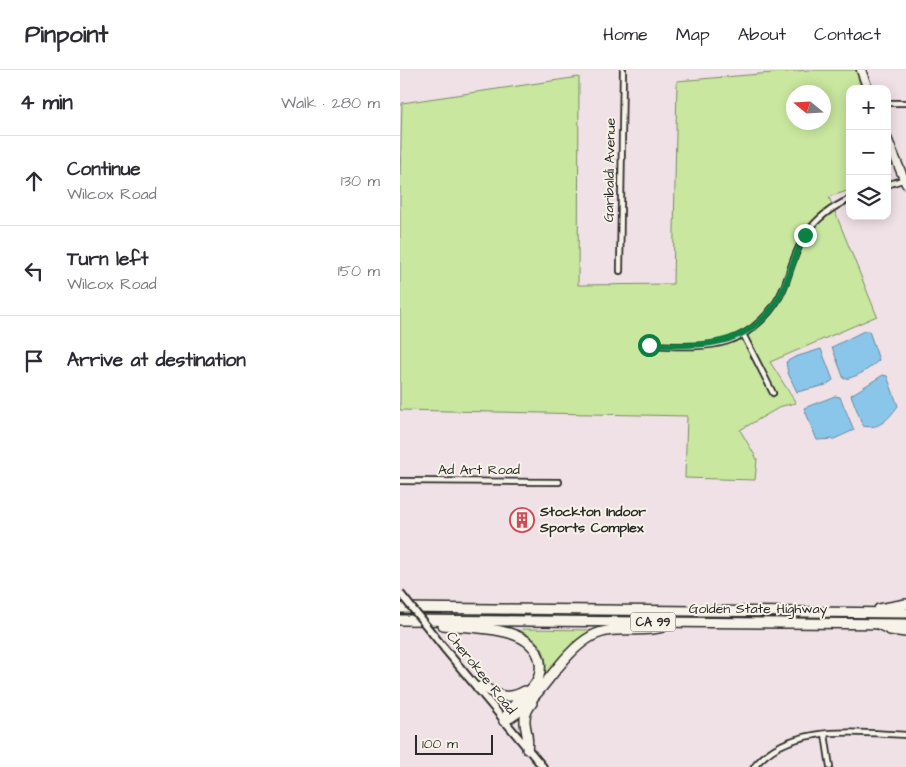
<!DOCTYPE html>
<html lang="en">
<head>
<meta charset="utf-8">
<style>
  :root { --surface:#fff; --page:#f2f2f3; --text:#2b2b33; --muted:#7c7c81; --line:#e1e1e2 }
  body { margin:0; font-family:"Architects Daughter",sans-serif; background:var(--page); color:var(--text) }
  .controls { position:absolute; right:15px; top:15px; display:grid; overflow:hidden; border-radius:10px; box-shadow:0 2px 12px #0003 }
  .controls button { width:45px; height:45px; display:grid; place-items:center; padding:0; border:0; border-bottom:1px solid var(--line); background:var(--surface); color:var(--text); font:25px sans-serif }
  .compass { position:absolute; left:386px; top:15px; width:45px; height:45px; border-radius:50%; background:var(--surface); box-shadow:0 2px 12px #0003; rotate:288deg }
  .scale { position:absolute; left:15px; bottom:12px; width:78px; box-sizing:border-box; padding-left:5px; border:2px solid #2b2b2b; border-top:0; font-size:14px; line-height:18px; white-space:nowrap; color:#2b2b2b; -webkit-text-stroke:4px #f7f3e8; paint-order:stroke }
  .stop { position:absolute; width:15px; height:15px; margin:-11px; border:4px solid #0b8043; border-radius:50%; background:#fff }
  .stop.end { background:#0b8043; border-color:#fff; box-shadow:0 1px 5px #0008 }
  .list { margin:0; padding:0; list-style:none }
  h2 { display:flex; justify-content:space-between; align-items:center; height:65px; margin:0; padding:0 20px; font-size:21px }
  h2 small { font-size:16px; font-weight:400; color:var(--muted) }
  .list li { display:grid; grid-template-columns:32px 1fr auto; gap:15px; align-items:center; box-sizing:border-box; height:90px; padding:0 20px; border-top:1px solid var(--line) }
  .list b { display:block; font-size:19px; white-space:nowrap }
  .list p { margin:0; font-size:16px; white-space:nowrap; color:var(--muted) }
  .list em { font-size:16px; font-style:normal; color:var(--muted) }
  .icon { flex:none; width:28px; height:28px; fill:none; stroke:currentColor; stroke-width:2; stroke-linecap:round; stroke-linejoin:round }
  .map { position:relative; flex:none; width:506px; height:697px; overflow:hidden }
  header { display:flex; align-items:center; gap:30px; box-sizing:border-box; height:70px; padding:0 25px; background:var(--surface); border-bottom:1px solid var(--line) }
  header strong { font-size:24px }
  nav { display:flex; gap:28px; margin-inline-start:auto; font-size:18px }
  main { display:flex }
  aside { flex:1; background:var(--surface) }
  .map>svg:first-child { display:block }
  .green { fill:#c9e79f; stroke:#7a8965; fill-rule:evenodd }
  .water { fill:#8ac6ea; stroke:#64889e }
  .lines { fill:none; stroke-linecap:round; stroke-linejoin:round }
  .street-casing { stroke:#2b2b2b; stroke-width:8 }
  .secondary-casing { stroke:#2b2b2b; stroke-width:10 }
  .primary-casing { stroke:#2b2b2b; stroke-width:11 }
  .highway-casing { stroke:#2b2b2b; stroke-width:12 }
  .street { stroke:#f7f3e8; stroke-width:4.5 }
  .secondary { stroke:#f7f3e8; stroke-width:6 }
  .primary { stroke:#f7f3e8; stroke-width:8 }
  .highway { stroke:#f7f3e8; stroke-width:9 }
  .secondary-bridge-casing { stroke:#2b2b2b; stroke-width:10; stroke-linecap:butt }
  .secondary-bridge { stroke:#f7f3e8; stroke-width:6 }
  .route { stroke:#0b8043; stroke-width:6 }
  .labels { text-anchor:middle; dominant-baseline:central; stroke-width:4; stroke-linejoin:round; paint-order:stroke }
  .shield { fill:#f7f3e8; stroke:#686764; stroke-width:1 }
  .shield-label { font-size:12px; font-weight:bold; fill:#2b2b2b }
  .street-label { font-size:14px; fill:#2b2b2b; stroke:#f7f3e8 }
  .poi-label { font-size:14px; font-weight:bold; fill:#2b2b2b; stroke:#f7f3e8; text-anchor:start }
</style>
</head>
<body>
<header>
<strong>Pinpoint</strong>
<nav><a>Home</a><a>Map</a><a>About</a><a>Contact</a></nav>
</header>
<main>
<aside>
<h2>4 min<small>Walk · 280 m</small></h2>
<ul class="list">
<li><svg class="icon" aria-label="ahead" viewBox="0 0 24 24"><path d="M12 20V5M6 11l6-6 6 6"/></svg><div><b>Continue</b><p>Wilcox Road</p></div><em>130 m</em></li>
<li><svg class="icon" aria-label="left" viewBox="0 0 24 24"><path d="M17 20v-9H6M10 6l-5 5 5 5"/></svg><div><b>Turn left</b><p>Wilcox Road</p></div><em>150 m</em></li>
<li><svg class="icon" aria-label="arrive" viewBox="0 0 24 24"><path d="M6 21V4h12l-3 4 3 4H6"/></svg><div><b>Arrive at destination</b></div></li>
</ul>
</aside>
<div class="map">
<svg width="506" height="697" viewBox="0 0 506 697">
  <rect width="100%" height="100%" fill="#f0e1e6"/>
  <filter id="ink" filterUnits="userSpaceOnUse"><feTurbulence type="fractalNoise" baseFrequency=".02" numOctaves="2"/><feDisplacementMap in="SourceGraphic" scale="10" xChannelSelector="R" yChannelSelector="G"/><feConvolveMatrix kernelMatrix="1 2 1 2 8 2 1 2 1" color-interpolation-filters="sRGB"/></filter>
  <g filter="url(#ink)">
    <g class="green">
      <path d="M408,0H456L461,19H450V120L429,127L477,246L370,292L396,333L382,336L340,360L357,389L355,410L285,408L287,346L0,340V109L2,33L179,7L178,215L273,214L277,11ZM393,22H423V52H393Z"/>
      <path d="M122,559L191,560V563L161,586L147,604L145,603C149,583 139,569 121,562Z"/>
    </g>
    <g class="water">
      <path d="M464,261H469L479,290C469,299 458,307 444,309L432,277Z"/>
      <path d="M421,279L433,310L426,315L397,322L388,303L386,292L395,287Z"/>
      <path d="M483,305L487,306L498,336C489,348 480,360 463,356L451,325Z"/>
      <path d="M435,326L440,327L454,360L434,369L417,370L404,338Z"/>
    </g>
    <g class="lines">
      <defs>
        <g id="street">
          <path d="M487,33H506"/>
          <path d="M487,115L505,109"/>
          <path d="M220,201L223,0"/>
          <path d="M343,264L373,323"/>
          <path d="M249,275C274,276 303,279 328,271C353,263 375,240 384,217C391,199 395,180 406,164C417,148 432,137 450,129"/>
          <path d="M0,411L159,412"/>
          <path d="M425,664L430,697"/>
          <path d="M354,697C389,653 456,663 506,665"/>
        </g>
        <path id="secondary" d="M44,578L143,697"/>
        <g id="primary">
          <path d="M461,0L468,19"/>
          <path d="M487,68L506,114"/>
        </g>
        <g id="highway">
          <path d="M0,538L506,543"/>
          <path d="M479,539L506,534"/>
          <path d="M0,550L506,554"/>
          <path d="M43,555C72,558 134,555 140,592C141,600 140,607 135,614C126,628 109,634 104,651"/>
          <path d="M480,555L490,560L506,562"/>
          <path d="M78,618L83,616C98,627 109,630 125,621"/>
          <path d="M104,651C141,633 156,586 192,566C214,554 240,564 263,557"/>
          <path d="M127,679C131,660 117,652 132,633"/>
        </g>
      </defs>
      <use href="#street" class="street-casing"/>
      <use href="#secondary" class="secondary-casing"/>
      <use href="#primary" class="primary-casing"/>
      <use href="#highway" class="highway-casing"/>
      <use href="#street" class="street"/>
      <use href="#secondary" class="secondary"/>
      <use href="#primary" class="primary"/>
      <use href="#highway" class="highway"/>
      <defs>
        <path id="secondary-bridge" d="M0,523L44,578"/>
      </defs>
      <use href="#secondary-bridge" class="secondary-bridge-casing"/>
      <use href="#secondary-bridge" class="secondary-bridge"/>
    </g>
  </g>
  <g class="lines" filter="url(#ink)">
    <path class="route" d="M249,275C305,276 357,278 384,218C391,201 395,182 405,165"/>
  </g>
  <defs>
    <symbol id="building-ring" viewBox="-11 -11 22 22"><circle r="9.5" fill="#f7f3e8" stroke="#d1495b" stroke-width="1.5"/><path d="M-4-6H4V6H1V3H-1V6H-4ZM-2.5-4.3h1.7v1.8h-1.7ZM.8-4.3h1.7v1.8H.8ZM-2.5-1h1.7V.8h-1.7ZM.8-1h1.7V.8H.8Z" fill="#d1495b"/></symbol>
  </defs>
  <g fill-rule="evenodd">
    <use href="#building-ring" x="108" y="436" width="28" height="28"/>
  </g>
  <g class="labels">
    <rect class="shield" x="230.5" y="542.5" width="45" height="19" rx="4"/>
    <g class="shield-label">
      <text x="253" y="552">CA 99</text>
    </g>
    <g class="street-label">
      <text transform="translate(210 100) rotate(-89)">Garibaldi Avenue</text>
      <text x="79" y="400">Ad Art Road</text>
      <text x="358" y="539">Golden State Highway</text>
      <text transform="translate(81 603) rotate(51)">Cherokee Road</text>
    </g>
    <g class="poi-label">
      <text x="140" y="442">Stockton Indoor<tspan x="140" dy="16">Sports Complex</tspan></text>
    </g>
  </g>
</svg>
<div class="controls">
<button>+</button>
<button>−</button>
<button><svg class="icon" aria-label="layers" viewBox="0 0 24 24"><path d="M12 4l9 5-9 5-9-5zM3 14l9 5 9-5"/></svg></button>
</div>
<svg class="compass" viewBox="-18 -18 36 36"><path d="M0-13l5 13h-10z" fill="#e53935"/><path d="M0 13l5-13h-10z" fill="#7c7c81"/></svg>
<div class="scale">100 m</div>
<div class="stop" style="left:249px;top:275px"></div>
<div class="stop end" style="left:405px;top:165px"></div>
</div>
</main>
</body>
</html>
